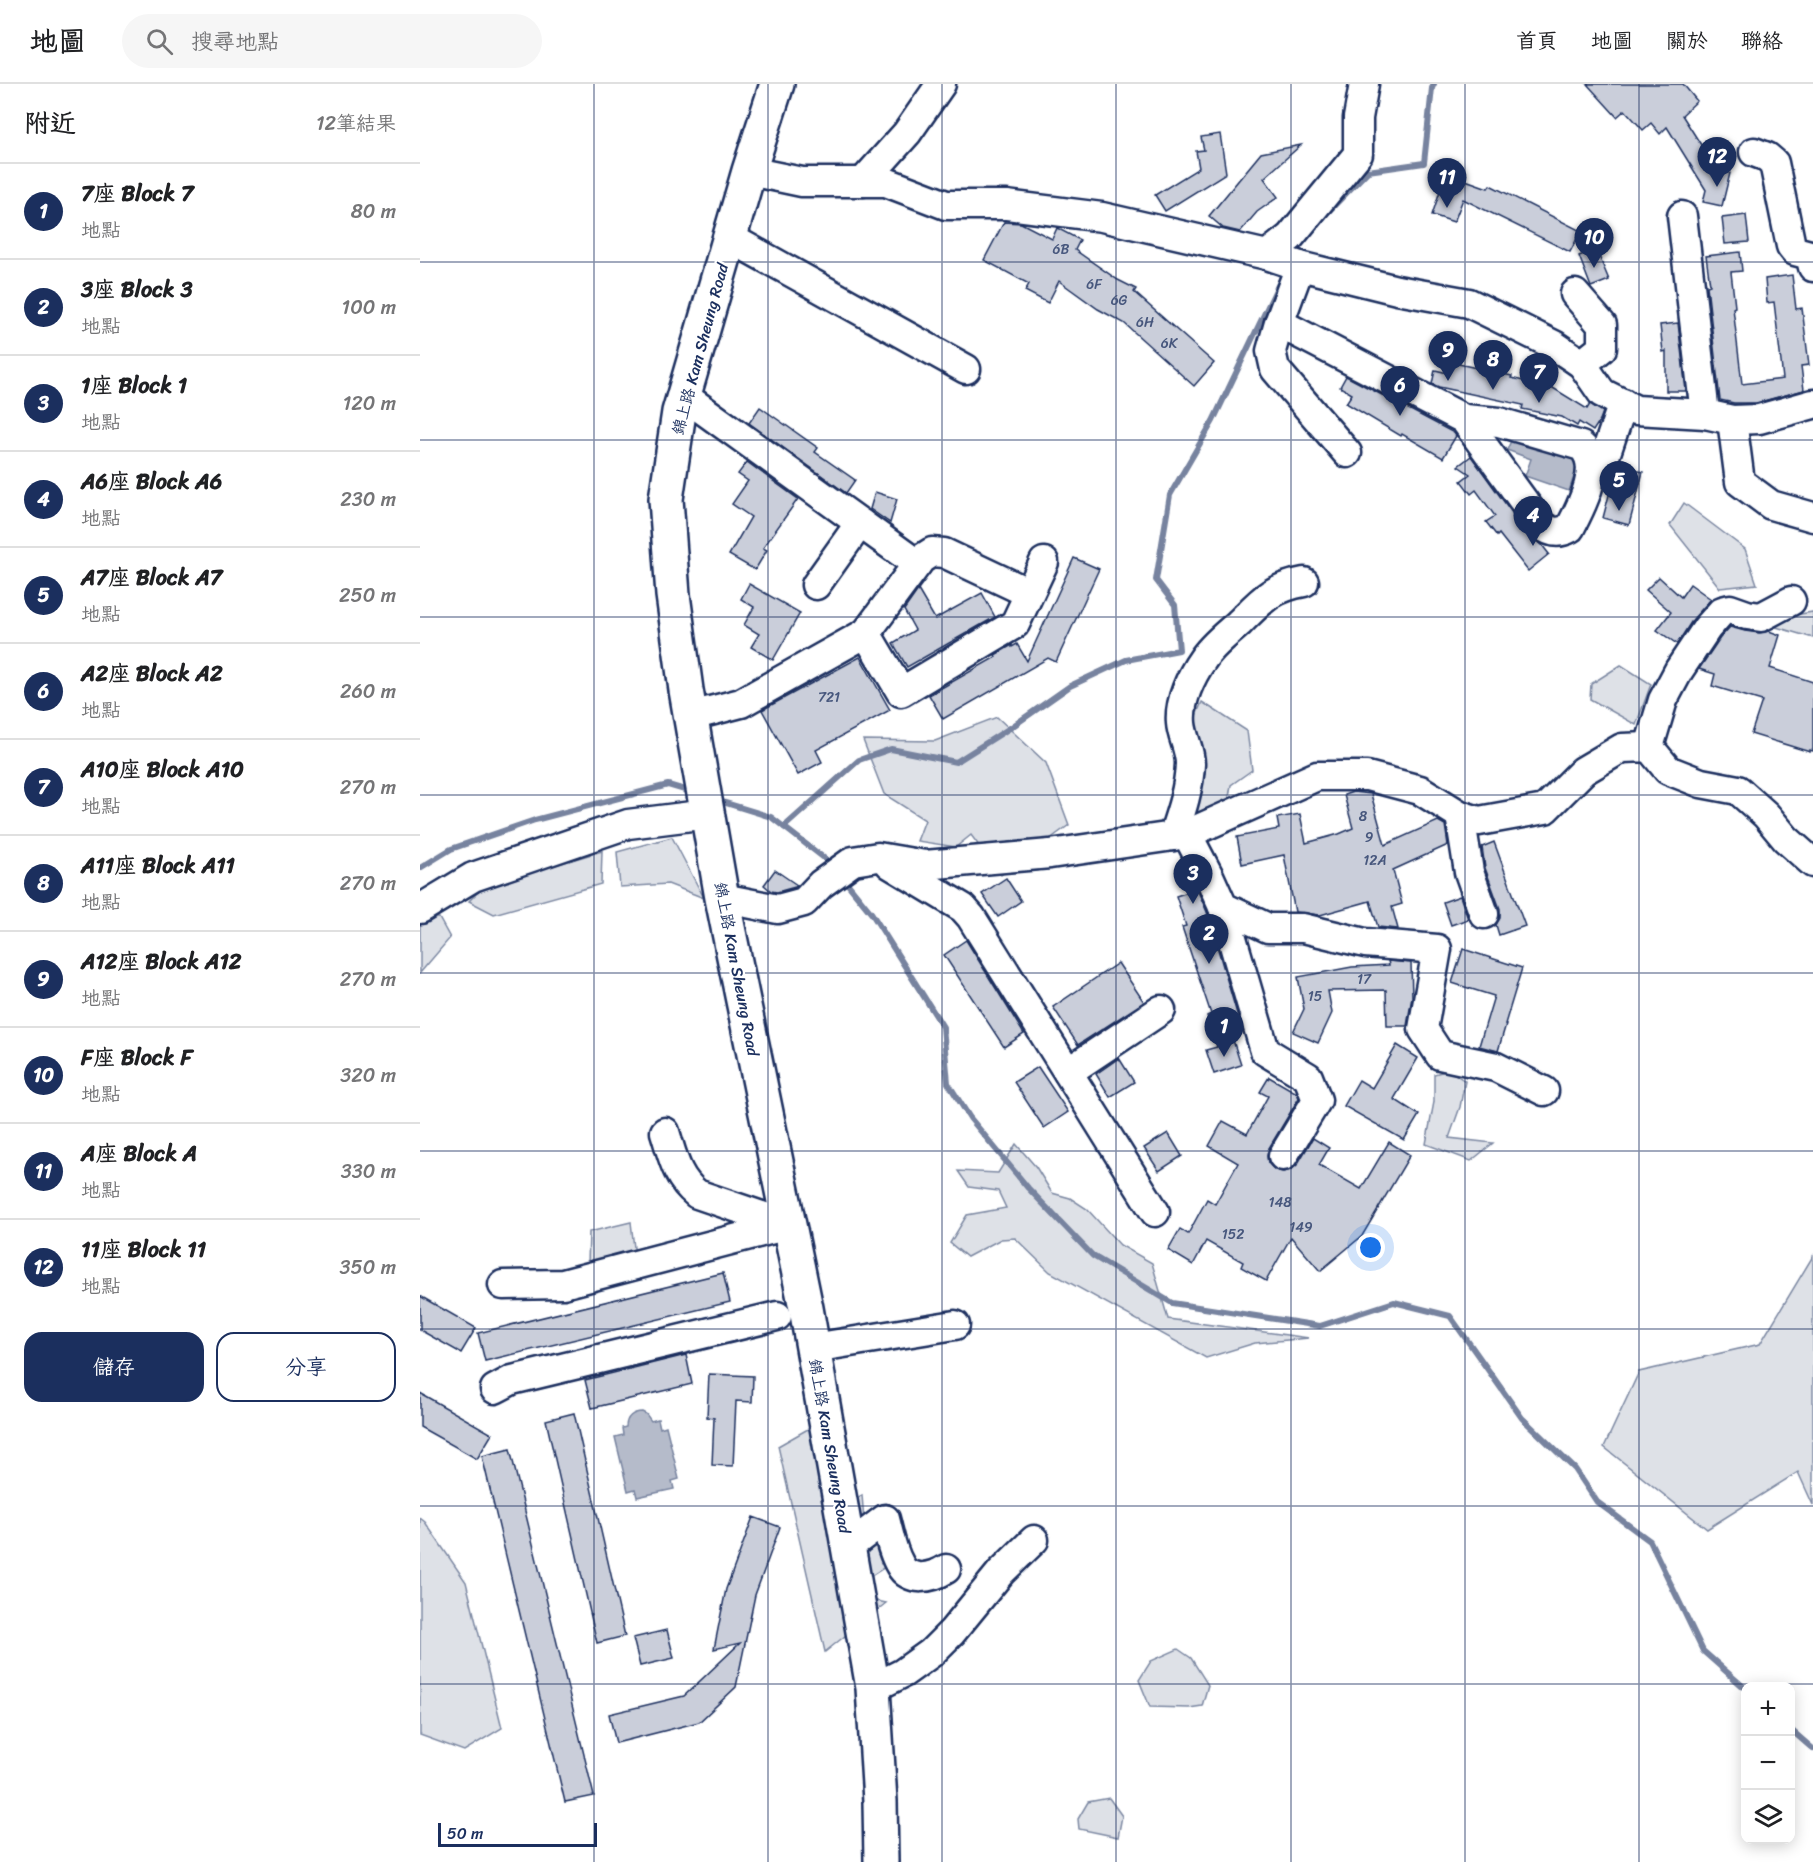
<!DOCTYPE html>
<html lang="zh-TW">
<head>
<meta charset="utf-8">
<style>
  :root { --surface:#fff; --page:#f6f6f6; --text:#202124; --muted:#757577; --line:#e0e0e0; --accent:#1b2f5e }
  body { margin:0; font-family:Sriracha,"LXGW WenKai TC",sans-serif; background:var(--page); color:var(--text) }
  .controls { position:absolute; right:18px; bottom:18px; display:grid; overflow:hidden; border-radius:12px; box-shadow:0 3px 15px #0003 }
  .controls button { width:54px; height:54px; display:grid; place-items:center; padding:0; border:0; border-bottom:2px solid var(--line); background:var(--surface); color:var(--text); font:30px sans-serif }
  .scale { position:absolute; left:18px; bottom:15px; width:159px; box-sizing:border-box; padding-left:6px; border:3px solid #1b2f5e; border-top:0; font-size:16px; line-height:21px; white-space:nowrap; color:#1b2f5e; -webkit-text-stroke:4px #fff; paint-order:stroke }
  .you { position:absolute; left:951px; top:1164px; width:21px; height:21px; margin:-15px; border:4px solid #fff; border-radius:50%; background:#1a73e8; box-shadow:0 0 0 9px #1a73e833 }
  .badge { display:grid; place-items:center; width:39px; height:39px; border-radius:50%; background:var(--accent); color:#fff; font-size:20px; font-weight:700 }
  .pin { position:absolute; translate:-50% -50px; filter:drop-shadow(0 2px 3px #0008) }
  .pin::after { content:''; position:absolute; top:32px; width:21px; height:18px; background:inherit; clip-path:polygon(0 0,100% 0,50% 100%) }
  .list { margin:0; padding:0; list-style:none }
  h2 { display:flex; justify-content:space-between; align-items:center; height:78px; margin:0; padding:0 24px; font-size:26px }
  h2 small { font-size:20px; font-weight:400; color:var(--muted) }
  .list li { display:grid; grid-template-columns:39px 1fr auto; gap:18px; align-items:center; box-sizing:border-box; height:96px; padding:0 24px; border-top:2px solid var(--line) }
  .list b { display:block; font-size:22px; white-space:nowrap }
  .list p { margin:0; font-size:20px; white-space:nowrap; color:var(--muted) }
  .list em { font-size:20px; font-style:normal; color:var(--muted) }
  .actions { display:flex; gap:12px; padding:18px 24px }
  .actions a { flex:1; padding:14px 0; border:2px solid var(--accent); border-radius:18px; text-align:center; font-size:21px; color:var(--accent) }
  .actions .main { background:var(--accent); color:#fff }
  .icon { flex:none; width:33px; height:33px; fill:none; stroke:currentColor; stroke-width:2; stroke-linecap:round; stroke-linejoin:round }
  .map { position:relative; flex:none; width:1393px; height:1778px; overflow:hidden }
  header { display:flex; align-items:center; gap:36px; box-sizing:border-box; height:84px; padding:0 30px; background:var(--surface); border-bottom:2px solid var(--line) }
  header strong { font-size:28px }
  nav { display:flex; gap:33px; margin-inline-start:auto; font-size:21px }
  .search { width:420px; height:54px; background:var(--page); display:flex; align-items:center; gap:15px; box-sizing:border-box; padding:0 21px; border-radius:33px; color:var(--muted); font-size:22px }
  main { display:flex }
  aside { flex:1; background:var(--surface) }
  .map>svg:first-child { display:block }
  .green { fill:#dee1e7; stroke:#7c88a2; stroke-width:1.5 }
  .water { fill:#b5bbca; stroke:#77839f; stroke-width:1.5 }
  .lines { fill:none; stroke-linecap:round; stroke-linejoin:round }
  .stream { stroke:#77839f; stroke-width:6 }
  .building { fill:#caceda; stroke:#1b2f5e; stroke-width:1.5 }
  .minor-casing { stroke:#1b2f5e; stroke-width:33 }
  .major-casing { stroke:#1b2f5e; stroke-width:38 }
  .minor { stroke:#fff; stroke-width:28 }
  .major { stroke:#fff; stroke-width:33 }
  .grid { fill:none; stroke:#1b2f5e; stroke-width:1.5; stroke-opacity:0.55 }
  .labels { text-anchor:middle; dominant-baseline:central; stroke-width:4.5; stroke-linejoin:round; paint-order:stroke }
  .number-label { font-size:14px; fill:#47577d }
  .street-label { font-size:16px; fill:#1b2f5e; stroke:#fff }
</style>
</head>
<body>
<header>
<strong>地圖</strong>
<div class="search"><svg class="icon" aria-label="search" viewBox="0 0 24 24"><circle cx="10" cy="10" r="6"/><path d="M15 15l6 6"/></svg>搜尋地點</div>
<nav><a>首頁</a><a>地圖</a><a>關於</a><a>聯絡</a></nav>
</header>
<main>
<aside>
<h2>附近<small>12筆結果</small></h2>
<ul class="list">
<li><span class="badge">1</span><div><b>7座 Block 7</b><p>地點</p></div><em>80 m</em></li>
<li><span class="badge">2</span><div><b>3座 Block 3</b><p>地點</p></div><em>100 m</em></li>
<li><span class="badge">3</span><div><b>1座 Block 1</b><p>地點</p></div><em>120 m</em></li>
<li><span class="badge">4</span><div><b>A6座 Block A6</b><p>地點</p></div><em>230 m</em></li>
<li><span class="badge">5</span><div><b>A7座 Block A7</b><p>地點</p></div><em>250 m</em></li>
<li><span class="badge">6</span><div><b>A2座 Block A2</b><p>地點</p></div><em>260 m</em></li>
<li><span class="badge">7</span><div><b>A10座 Block A10</b><p>地點</p></div><em>270 m</em></li>
<li><span class="badge">8</span><div><b>A11座 Block A11</b><p>地點</p></div><em>270 m</em></li>
<li><span class="badge">9</span><div><b>A12座 Block A12</b><p>地點</p></div><em>270 m</em></li>
<li><span class="badge">10</span><div><b>F座 Block F</b><p>地點</p></div><em>320 m</em></li>
<li><span class="badge">11</span><div><b>A座 Block A</b><p>地點</p></div><em>330 m</em></li>
<li><span class="badge">12</span><div><b>11座 Block 11</b><p>地點</p></div><em>350 m</em></li>
</ul>
<div class="actions"><a class="main">儲存</a><a>分享</a></div>
</aside>
<div class="map">
<svg width="1393" height="1778" viewBox="0 0 1393 1778">
  <rect width="100%" height="100%" fill="#fff"/>
  <filter id="ink" filterUnits="userSpaceOnUse"><feTurbulence type="fractalNoise" baseFrequency=".0167" numOctaves="2"/><feDisplacementMap in="SourceGraphic" scale="12" xChannelSelector="R" yChannelSelector="G"/><feConvolveMatrix kernelMatrix="1 2 1 2 8 2 1 2 1" color-interpolation-filters="sRGB"/></filter>
  <g filter="url(#ink)">
    <g class="green">
      <path d="M1264,419L1325,465L1337,500L1300,504L1250,441Z"/>
      <path d="M1393,528V554L1353,542L1349,535Z"/>
      <path d="M1201,581L1231,600L1216,641L1170,615L1171,600Z"/>
      <path d="M782,618L827,647L832,686L811,701L804,742L771,734V643Z"/>
      <path d="M577,633L626,679L649,741L581,791L551,751L536,763L497,757L505,736L464,710L443,656L515,657Z"/>
      <path d="M252,753L284,814L248,800L200,803L197,768Z"/>
      <path d="M182,767L181,800L74,830L49,817L64,802Z"/>
      <path d="M0,834H19L30,854L0,889Z"/>
      <path d="M1029,986L1045,997L1040,1023L1029,1054L1073,1059L1051,1077L1006,1060L1014,1018V990Z"/>
      <path d="M596,1060L616,1083L632,1109L650,1114L667,1125L700,1161L732,1179L748,1235L889,1254L835,1259L786,1274L630,1188L595,1154L581,1155L547,1173L530,1159L547,1131L586,1124L578,1107L549,1103L538,1087L578,1089Z"/>
      <path d="M211,1138L216,1181L168,1180L169,1148Z"/>
      <path d="M1393,1172V1421L1378,1388L1287,1445L1184,1363L1219,1288L1340,1260Z"/>
      <path d="M395,1341L408,1431L442,1411L444,1436L476,1476L423,1510L466,1519L405,1568L358,1362Z"/>
      <path d="M0,1434L5,1438L46,1498L82,1644L44,1667L0,1651Z"/>
      <path d="M758,1565L771,1574L788,1601L782,1622L769,1624L730,1623L719,1596L731,1577Z"/>
      <path d="M689,1714L702,1732L698,1753L659,1745L658,1735L668,1718Z"/>
    </g>
    <g class="water">
      <path d="M1093,352L1160,375L1149,407L1105,392L1111,375L1087,366Z"/>
      <path d="M222,1328L226,1330L231,1337L238,1335L240,1344L246,1342L259,1395L252,1397L254,1405L217,1413L215,1405L208,1407L195,1353L203,1351L202,1344L206,1343C206,1333 213,1328 222,1328Z"/>
    </g>
    <g class="lines">
      <g class="stream">
        <path d="M908,128L948,87L1004,79L1012,4L1014,0"/>
        <path d="M296,716L351,733L413,781"/>
        <path d="M364,743L439,676L471,665L536,678L593,642L650,602L706,576L759,566L755,521L736,496L750,411L793,337L861,195"/>
        <path d="M0,784L31,765L115,736L248,701L275,709"/>
        <path d="M423,794L452,830L523,943L528,999L550,1034L608,1104L673,1172L752,1219L900,1242L974,1218L1030,1232L1102,1334L1155,1385L1177,1418L1230,1457L1283,1567L1326,1605"/>
        <path d="M1370,1645L1393,1665"/>
      </g>
    </g>
    <g class="building">
      <path d="M1167,0H1263L1277,17L1262,31L1297,86L1310,89L1302,122L1283,118L1286,106L1247,43L1240,50L1231,39L1223,46L1205,26L1197,33Z"/>
      <path d="M800,50L806,89L745,127L735,111L779,84L776,67L784,66L781,53Z"/>
      <path d="M881,61L844,94L858,113L837,128L820,148L803,144L789,132L841,69Z"/>
      <path d="M1026,89L1068,104L1070,101L1161,147L1150,168L1043,115L1034,138L1012,131Z"/>
      <path d="M1326,131L1329,158L1305,160L1302,134Z"/>
      <path d="M584,138L601,139L632,155L637,144L660,156L655,166L698,196L716,205L714,208L794,279L774,302L704,239L678,225L639,197L628,219L605,207L609,200L564,176Z"/>
      <path d="M1176,165L1189,196L1171,203L1159,172Z"/>
      <path d="M1320,168L1322,187L1311,188L1315,223L1313,224L1322,300L1363,295L1354,218L1347,219L1345,195L1372,191L1376,225L1382,224L1389,281L1381,282L1384,306L1336,319H1314L1300,316L1287,202L1290,201L1286,172Z"/>
      <path d="M1258,239L1266,307H1246V267L1243,268L1240,241Z"/>
      <path d="M1030,278L1092,292L1091,294L1133,304L1167,325L1170,320L1183,328L1180,336L1173,347L1159,338L1157,342L1142,333L1102,325L1103,321L1019,303L1012,300L1015,286L1028,289Z"/>
      <path d="M926,292L1034,349L1036,352L1023,374L982,350L981,352L926,319L932,310L920,303Z"/>
      <path d="M340,323L398,364L395,368L435,396L426,409L329,339Z"/>
      <path d="M1051,372L1108,451L1122,461L1129,470L1108,487L1079,450L1077,452L1066,438L1075,432L1056,406L1051,410L1041,397L1050,390L1038,382Z"/>
      <path d="M327,378L378,415L343,464L347,466L335,486L309,471L331,433L312,420L328,397L318,390Z"/>
      <path d="M1199,382L1223,388L1209,441L1183,434L1195,388Z"/>
      <path d="M455,408L477,415L470,439L450,425Z"/>
      <path d="M654,474L679,485L636,578L628,574L523,635L509,611L576,573L575,571L592,561V563L597,560L607,577Z"/>
      <path d="M1239,493L1261,513L1270,500L1291,515L1273,535L1257,560L1237,546L1251,528L1226,506Z"/>
      <path d="M329,500L380,529L353,576L331,563L339,550L324,541L334,523L321,515Z"/>
      <path d="M498,506L515,535L562,509L575,533L487,583L473,559L495,546L484,526Z"/>
      <path d="M1310,543L1325,547L1339,549L1349,547L1360,551L1350,584L1393,598V667L1390,666V668L1331,650L1342,617L1292,602L1295,590L1279,585L1300,554Z"/>
      <path d="M440,573L470,626L396,666L402,678L378,691L342,626Z"/>
      <path d="M933,708L951,710L965,761L1018,737L1025,741L1028,761L973,786L982,820L972,823L978,845L958,843L950,817L900,831L875,828L864,771L822,780L817,753L859,745L857,734L880,730L886,759L919,750L933,744L924,711Z"/>
      <path d="M1074,758L1105,842L1079,851L1076,841L1080,834V825L1065,784L1062,763Z"/>
      <path d="M355,786L377,801L375,803L357,808L351,807L344,801Z"/>
      <path d="M586,794L601,817L578,833L562,810Z"/>
      <path d="M777,805L787,828L822,947L811,950L821,981L794,990L786,966L797,963L787,932L791,930L762,843L766,842L756,812Z"/>
      <path d="M1040,812L1048,835L1031,841L1023,818Z"/>
      <path d="M546,856L604,950L584,963L524,871Z"/>
      <path d="M1043,865L1102,884L1085,940H1086L1078,967L1059,962L1074,912L1032,899Z"/>
      <path d="M968,877L991,879L992,913L987,942H967L966,906L908,907L912,929L898,959L873,948L884,925L878,893L932,883L969,881Z"/>
      <path d="M698,879L724,918L658,961L633,923Z"/>
      <path d="M977,961L998,974L974,1015L999,1031L984,1056L924,1022L939,996L952,1004Z"/>
      <path d="M699,974L714,998L690,1013L676,990Z"/>
      <path d="M618,983L648,1028L624,1044L594,998Z"/>
      <path d="M849,993L877,1009L879,1014L849,1064L847,1072L848,1079L855,1086L863,1088L871,1086L877,1081L893,1054L909,1064L899,1081L941,1105L969,1058L990,1071L942,1152L900,1187L871,1153L846,1197L821,1183L823,1178L786,1157L773,1181L748,1166L760,1145L768,1150L787,1115L795,1120L818,1079L789,1062L803,1037L827,1050L848,1012L840,1008Z"/>
      <path d="M748,1049L762,1072L739,1087L724,1064Z"/>
      <path d="M303,1189L310,1218L65,1277L58,1249Z"/>
      <path d="M0,1212L56,1244L41,1269L0,1246Z"/>
      <path d="M266,1271L272,1300L172,1324L165,1296Z"/>
      <path d="M289,1290L333,1292L332,1318L316,1317L313,1382L292,1381L294,1334L287,1333Z"/>
      <path d="M0,1309L72,1350L57,1375L0,1343Z"/>
      <path d="M154,1329L205,1552L177,1559L126,1336Z"/>
      <path d="M90,1365L174,1712L145,1718L62,1372Z"/>
      <path d="M333,1433L360,1443L335,1511L316,1603L279,1638L196,1659L189,1630L264,1612L320,1559L294,1565L306,1505Z"/>
      <path d="M247,1546L254,1574L220,1582L213,1554Z"/>
    </g>
    <g class="lines">
      <defs>
        <g id="minor">
          <path d="M1334,68L1347,73L1354,79L1371,162L1375,167L1390,171L1393,183"/>
          <path d="M329,87L382,98H466L526,121H587L682,133L847,171L880,182L977,206L1049,219L1134,261L1162,280L1182,309L1216,326L1285,330L1312,336L1339,335L1393,320"/>
          <path d="M443,98L487,49L521,0"/>
          <path d="M1262,132L1285,330"/>
          <path d="M310,154L546,285"/>
          <path d="M847,171L870,153L938,70V34L944,0"/>
          <path d="M880,182L859,239L851,267L855,285L927,369"/>
          <path d="M1155,210L1182,241V264L1162,280"/>
          <path d="M859,239L1044,335L1079,338L1161,362C1184,381 1161,423 1150,444C1139,450 1131,449 1121,441L1044,335"/>
          <path d="M264,312L497,480"/>
          <path d="M1312,336L1320,398L1351,421L1393,433"/>
          <path d="M1168,370L1184,375L1203,319"/>
          <path d="M396,501L440,439"/>
          <path d="M446,549L481,608L595,540L624,478"/>
          <path d="M271,632L321,619L446,549L501,475L512,468L524,469L609,509"/>
          <path d="M1229,663L1243,616L1259,586L1287,544L1302,527L1310,525L1327,531L1341,533L1371,517"/>
          <path d="M1040,731L1049,788L1064,830"/>
          <path d="M767,750L790,794L803,823L848,844H883L945,859L1017,865L1003,945L1020,971L1076,983L1124,1007"/>
          <path d="M753,752C761,728 769,705 770,680C770,665 762,653 761,639C759,617 771,592 783,575C792,561 807,550 819,539C842,516 851,504 884,498"/>
          <path d="M470,780L543,824L551,833L735,1128"/>
          <path d="M302,814L358,825L384,818L401,800L433,777L458,773L505,781L630,770L767,750L897,692H947L1000,706L1040,731L1059,737L1125,725L1163,687L1202,664L1229,663L1248,686L1281,699L1318,706L1346,731L1366,755L1393,779"/>
          <path d="M803,823L845,967L888,993L897,1016L863,1072"/>
          <path d="M0,825L53,793L208,740L288,730"/>
          <path d="M648,988L741,926"/>
          <path d="M245,1048C253,1073 256,1093 277,1110L368,1141"/>
          <path d="M83,1201L143,1200L368,1141"/>
          <path d="M393,1264L535,1241"/>
          <path d="M75,1305L92,1296L357,1232"/>
          <path d="M428,1463L465,1435C469,1450 472,1468 480,1481C489,1499 512,1494 526,1485"/>
          <path d="M453,1604L483,1589L511,1569L532,1548L581,1488L614,1456"/>
        </g>
        <path id="major" d="M357,0L329,87L259,328L246,415L253,511L266,606L302,814L386,1224L453,1604L460,1717L461,1778"/>
      </defs>
      <use href="#minor" class="minor-casing"/>
      <use href="#major" class="major-casing"/>
      <use href="#minor" class="minor"/>
      <use href="#major" class="major"/>
    </g>
  </g>
  <path class="grid" d="M174,0V1778M348,0V1778M522,0V1778M696,0V1778M871,0V1778M1045,0V1778M1219,0V1778M0,178H1393M0,356H1393M0,533H1393M0,711H1393M0,889H1393M0,1067H1393M0,1245H1393M0,1422H1393M0,1600H1393"/>
  <g class="labels">
    <g class="number-label">
      <text x="641" y="165">6B</text>
      <text x="674" y="200">6F</text>
      <text x="699" y="216">6G</text>
      <text x="725" y="238">6H</text>
      <text x="749" y="259">6K</text>
      <text x="409" y="613">721</text>
      <text x="943" y="732">8</text>
      <text x="949" y="753">9</text>
      <text x="955" y="776">12A</text>
      <text x="944" y="895">17</text>
      <text x="895" y="912">15</text>
      <text x="860" y="1118">148</text>
      <text x="881" y="1143">149</text>
      <text x="813" y="1150">152</text>
    </g>
    <g class="street-label">
      <text transform="translate(280 265) rotate(-75)">錦上路 Kam Sheung Road</text>
      <text transform="translate(317 885) rotate(79)">錦上路 Kam Sheung Road</text>
      <text transform="translate(410 1362) rotate(80)">錦上路 Kam Sheung Road</text>
    </g>
  </g>
</svg>
<div class="controls">
<button>+</button>
<button>−</button>
<button><svg class="icon" aria-label="layers" viewBox="0 0 24 24"><path d="M12 4l9 5-9 5-9-5zM3 14l9 5 9-5"/></svg></button>
</div>
<div class="scale">50 m</div>
<div class="you"></div>
<div class="pin badge" style="left:804px;top:973px">1</div>
<div class="pin badge" style="left:789px;top:880px">2</div>
<div class="pin badge" style="left:773px;top:820px">3</div>
<div class="pin badge" style="left:1113px;top:462px">4</div>
<div class="pin badge" style="left:1199px;top:427px">5</div>
<div class="pin badge" style="left:980px;top:332px">6</div>
<div class="pin badge" style="left:1119px;top:319px">7</div>
<div class="pin badge" style="left:1073px;top:306px">8</div>
<div class="pin badge" style="left:1028px;top:297px">9</div>
<div class="pin badge" style="left:1174px;top:184px">10</div>
<div class="pin badge" style="left:1027px;top:124px">11</div>
<div class="pin badge" style="left:1297px;top:103px">12</div>
</div>
</main>
</body>
</html>
